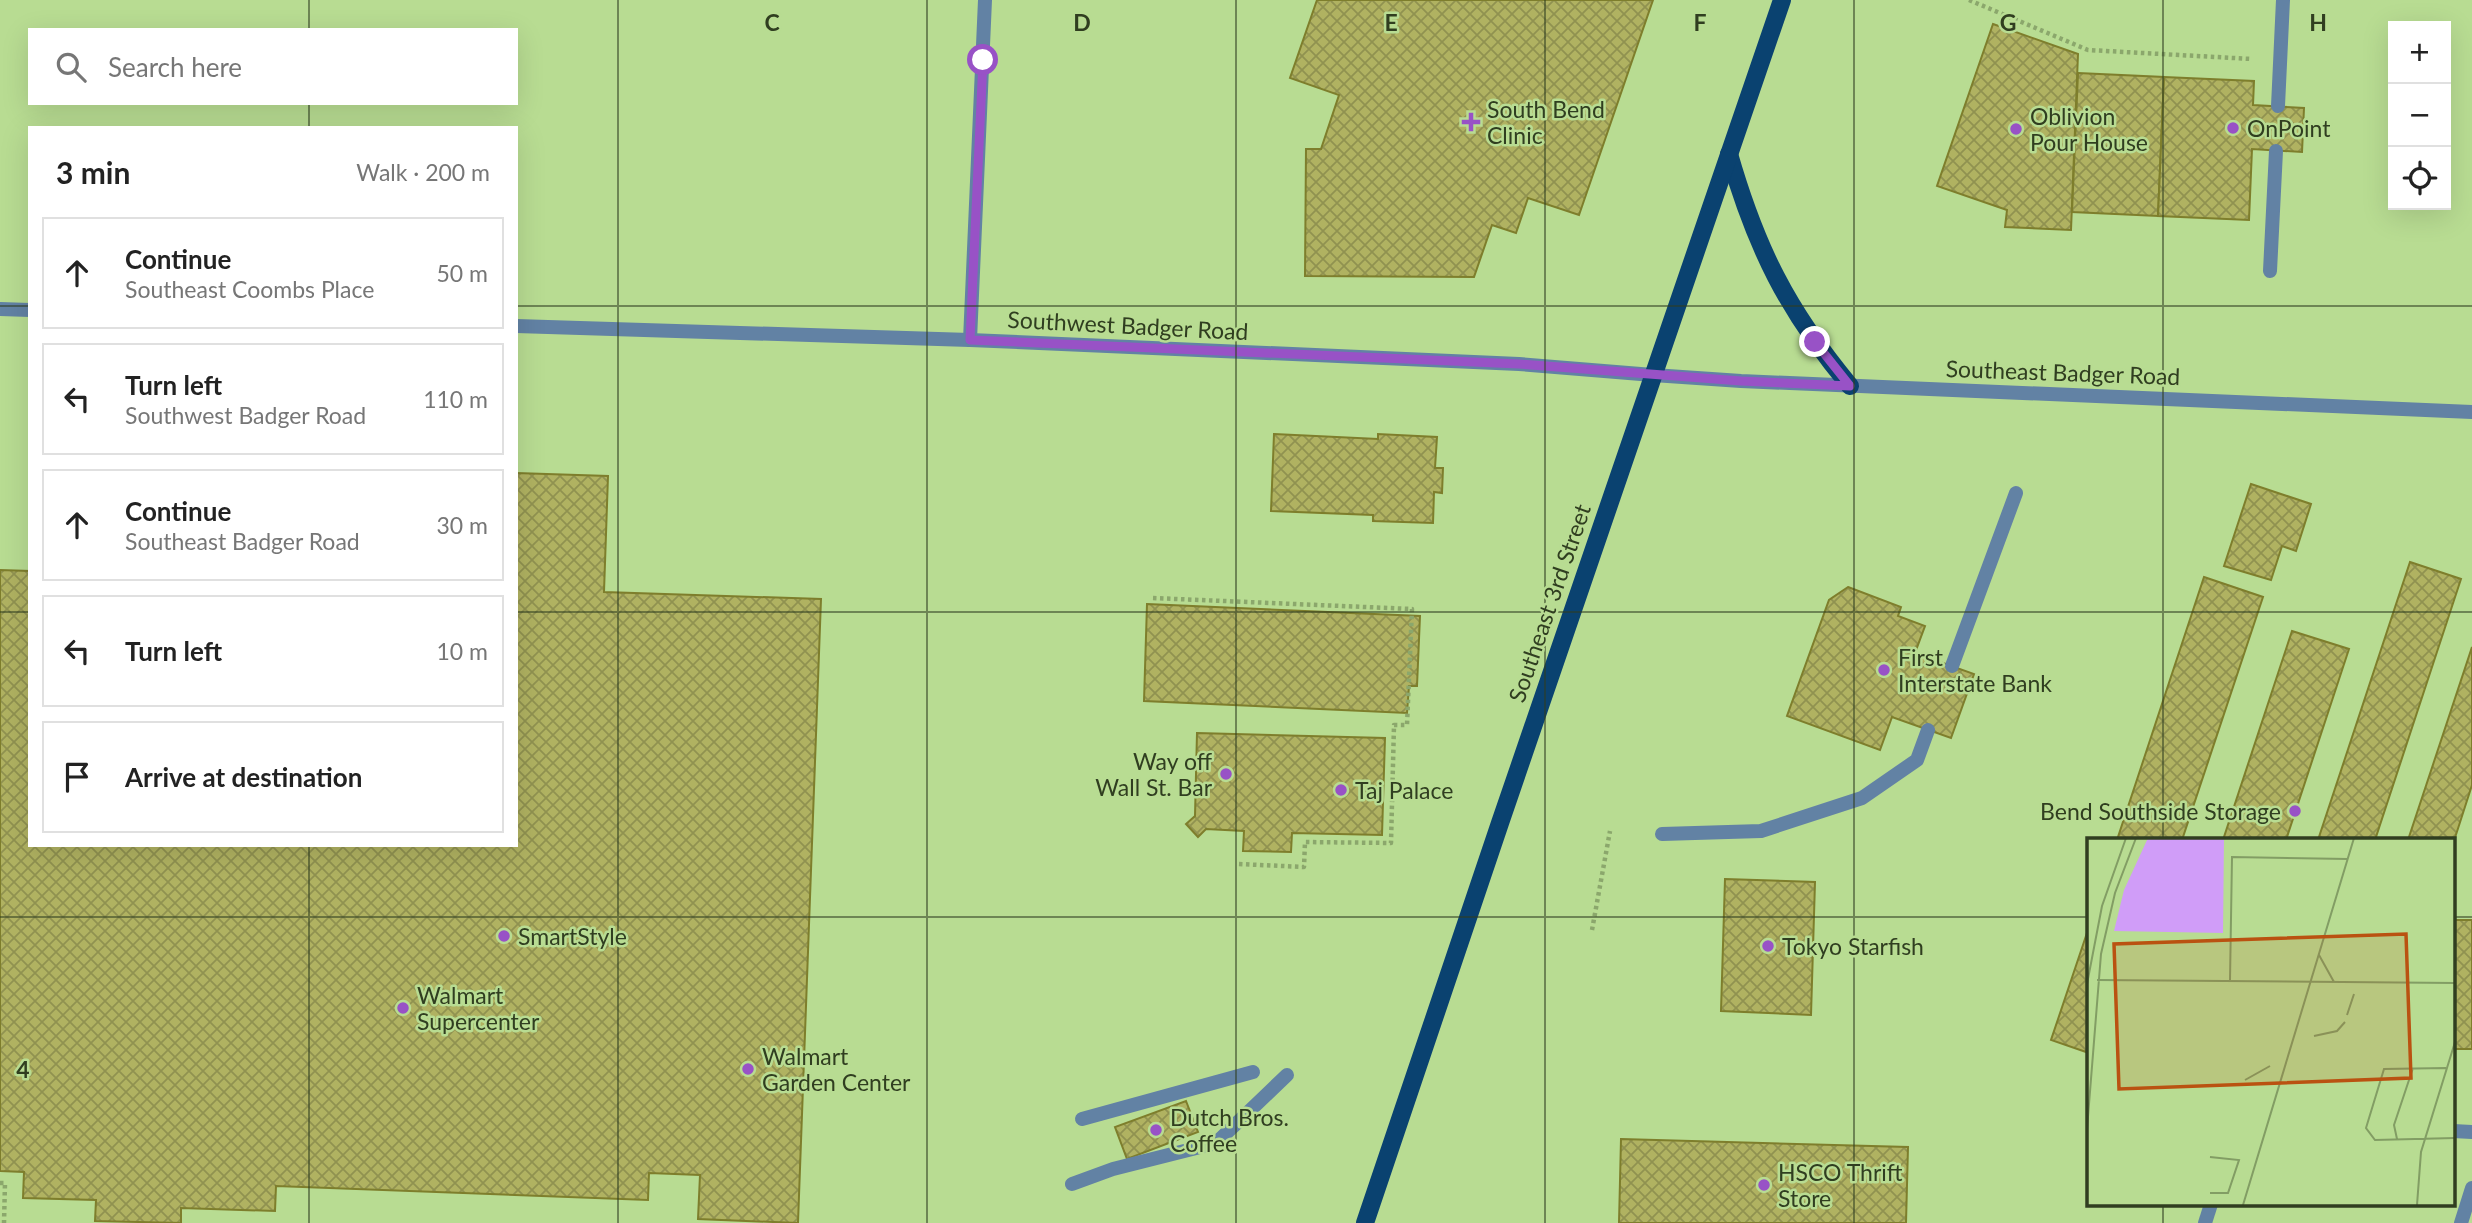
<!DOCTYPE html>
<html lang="en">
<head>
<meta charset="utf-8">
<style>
  :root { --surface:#fff; --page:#f6f6f6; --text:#222; --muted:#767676; --line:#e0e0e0 }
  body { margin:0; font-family:Lato,sans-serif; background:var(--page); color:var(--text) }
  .controls { position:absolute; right:21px; top:21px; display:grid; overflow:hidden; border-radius:0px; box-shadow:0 7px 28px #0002 }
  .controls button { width:63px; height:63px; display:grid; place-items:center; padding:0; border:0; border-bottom:2px solid var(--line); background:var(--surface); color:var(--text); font:35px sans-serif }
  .stop { position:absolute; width:21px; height:21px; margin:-16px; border:5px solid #9852c6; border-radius:50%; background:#fff }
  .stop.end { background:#9852c6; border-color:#fff; box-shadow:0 2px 7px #0008 }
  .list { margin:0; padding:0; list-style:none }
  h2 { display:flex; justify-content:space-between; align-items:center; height:91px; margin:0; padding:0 28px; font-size:30px }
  h2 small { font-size:23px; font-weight:400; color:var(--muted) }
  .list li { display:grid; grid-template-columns:46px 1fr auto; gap:21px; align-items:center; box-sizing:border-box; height:112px; margin:0 14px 14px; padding:0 14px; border:2px solid var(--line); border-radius:0px }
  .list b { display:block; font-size:26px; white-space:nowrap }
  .list p { margin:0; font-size:23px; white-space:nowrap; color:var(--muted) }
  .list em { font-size:23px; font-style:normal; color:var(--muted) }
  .icon { flex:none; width:38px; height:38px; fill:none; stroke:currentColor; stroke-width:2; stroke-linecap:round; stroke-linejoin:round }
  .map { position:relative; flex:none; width:2472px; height:1223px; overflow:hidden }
  .search { position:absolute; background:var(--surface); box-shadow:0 7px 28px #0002; left:28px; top:28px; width:490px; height:77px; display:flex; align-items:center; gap:18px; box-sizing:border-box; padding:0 24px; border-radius:0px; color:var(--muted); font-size:26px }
  .panel { position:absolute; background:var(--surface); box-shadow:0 7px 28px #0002; left:28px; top:126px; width:490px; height:721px; border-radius:0px }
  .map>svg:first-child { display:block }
  .building { fill:url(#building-cross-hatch); stroke:#7e7e2c; stroke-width:2 }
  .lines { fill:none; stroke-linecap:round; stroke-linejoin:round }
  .path { stroke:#8ba76c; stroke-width:4.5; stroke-dasharray:3.5 3.5; stroke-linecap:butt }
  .service { stroke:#6282a4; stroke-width:14 }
  .minor { stroke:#6282a4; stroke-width:14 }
  .tertiary { stroke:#6282a4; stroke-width:14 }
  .primary { stroke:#0a4270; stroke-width:18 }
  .route { stroke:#9852c6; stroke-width:9 }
  .grid { fill:none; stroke:#303e20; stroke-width:2; stroke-opacity:0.55 }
  .poi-dot { fill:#9852c6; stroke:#b8dc92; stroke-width:2.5 }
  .labels { text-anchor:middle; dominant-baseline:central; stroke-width:5; stroke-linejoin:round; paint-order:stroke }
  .poi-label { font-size:23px; fill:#303e20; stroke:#b8dc92; text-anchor:start }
  .street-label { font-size:23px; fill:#303e20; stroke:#b8dc92 }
  .inset-road { fill:none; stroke:#829d64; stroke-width:2 }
  .view { fill:#ba5211; fill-opacity:0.15; stroke:#ba5211; stroke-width:3.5 }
  .inset-edge { fill:none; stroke:#303e20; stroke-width:3.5 }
  .grid-label { font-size:23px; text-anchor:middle; font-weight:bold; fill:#303e20; stroke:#b8dc92; stroke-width:5; stroke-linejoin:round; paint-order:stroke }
</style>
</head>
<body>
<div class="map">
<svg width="2472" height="1223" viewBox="0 0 2472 1223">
  <defs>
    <pattern id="building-cross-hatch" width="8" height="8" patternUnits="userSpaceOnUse" patternTransform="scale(1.75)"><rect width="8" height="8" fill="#b0b261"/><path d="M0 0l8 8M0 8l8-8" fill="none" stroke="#909250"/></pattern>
  </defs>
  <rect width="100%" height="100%" fill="#b8dc92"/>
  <g class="building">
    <path d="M1317,0H1653L1579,215L1528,198L1516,233L1492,225L1474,277L1305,276L1306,149H1321L1339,95L1290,78Z"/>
    <path d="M1993,24L2078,54L2071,230L2005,227L2007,210L1937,186Z"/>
    <path d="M2078,73L2164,77L2158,216L2072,212Z"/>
    <path d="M2164,77L2254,81L2253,105L2304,108L2302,152L2252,149L2249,220L2158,216Z"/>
    <path d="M1274,434L1378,439V434L1437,437L1435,468H1443L1442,493L1434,492L1433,523L1373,521V515L1271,511Z"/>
    <path d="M516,473L608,476L604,592L821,599L798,1223L698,1219L700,1175L649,1173L648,1200L276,1186L275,1211L181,1208V1223L95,1221L96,1200L23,1198L24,1172L0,1171V570L30,571V845H516Z"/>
    <path d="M2251,484L2311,504L2296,551L2282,546L2271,580L2224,566Z"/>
    <path d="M2410,562L2461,579L2375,840H2318Z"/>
    <path d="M2204,577L2263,597L2182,840H2117Z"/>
    <path d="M1848,587L1901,607L1898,616L1925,626L1915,653L1974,674L1951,738L1892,717L1880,750L1787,716L1829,600Z"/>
    <path d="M1147,604L1420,616L1417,686H1409L1407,713L1144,701Z"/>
    <path d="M2292,631L2349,649L2286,840H2223Z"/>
    <path d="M2472,647V785L2453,844V840H2408Z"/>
    <path d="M1197,733L1385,738L1382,835L1292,833L1291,852L1243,851L1244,831L1206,829L1198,837L1186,824L1195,816Z"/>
    <path d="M1725,879L1815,882L1811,1015L1721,1011Z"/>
    <rect x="2453" y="920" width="19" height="129"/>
    <path d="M2089,927V1053L2051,1040Z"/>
    <path d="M1186,1101L1198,1132L1127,1159L1115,1127Z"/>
    <path d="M1621,1139L1908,1147L1906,1223H1619Z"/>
  </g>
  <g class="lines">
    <g class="path">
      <path d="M1969,0L2088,50L2252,59"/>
      <path d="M1153,598L1412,609L1407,725H1394L1391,843L1305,842L1304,867L1239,864"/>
      <path d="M1592,930L1610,831"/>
      <path d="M0,1183H5L4,1223"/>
    </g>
    <g class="service">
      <path d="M2278,106L2283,0"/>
      <path d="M2270,271L2276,151"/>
      <path d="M1952,666L2016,493"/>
      <path d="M1662,834L1761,831L1862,798L1917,760L1928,730"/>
      <path d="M1082,1119L1253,1072"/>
      <path d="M1072,1184L1113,1169L1216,1143L1287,1075"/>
      <path d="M2461,1223L2472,1188"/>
    </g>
    <g class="minor">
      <path d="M970,340L985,0"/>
      <path d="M1653,375L1741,381L2472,412"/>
      <path d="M2453,1131L2472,1132"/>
      <path d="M2205,1223L2211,1204"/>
    </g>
    <g class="tertiary">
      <path d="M0,309L30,310"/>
      <path d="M516,326L970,340L1519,364L1653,375"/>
    </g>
    <g class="primary">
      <path d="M1729,154C1756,248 1787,310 1850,386"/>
      <path d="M1365,1223L1500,823L1782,0"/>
    </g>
  </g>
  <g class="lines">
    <path class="route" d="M983,60L970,340L1519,364L1741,381L1850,386L1815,342"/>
  </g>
  <path class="grid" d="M309,0V30M618,0V1223M927,0V1223M1236,0V1223M1545,0V1223M1854,0V1223M2163,0V840M309,103V128M0,306H30M516,306H2472M0,612H30M516,612H2472M309,845V1223M0,917H2089M2453,917H2472M2163,1204V1223"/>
  <g class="poi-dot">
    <path d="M1467.5 111.5h7v7h7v7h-7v7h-7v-7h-7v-7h7z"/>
    <circle cx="2233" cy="128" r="7"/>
    <circle cx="2016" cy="129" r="7"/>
    <circle cx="1884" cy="670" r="7"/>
    <circle cx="1226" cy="774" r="7"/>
    <circle cx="1341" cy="790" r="7"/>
    <circle cx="2295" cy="811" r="7"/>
    <circle cx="504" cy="936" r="7"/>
    <circle cx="1768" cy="946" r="7"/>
    <circle cx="403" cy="1008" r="7"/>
    <circle cx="748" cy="1069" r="7"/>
    <circle cx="1156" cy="1130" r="7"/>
    <circle cx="1764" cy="1185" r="7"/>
  </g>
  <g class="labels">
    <g class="poi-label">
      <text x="1487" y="109">South Bend<tspan x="1487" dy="26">Clinic</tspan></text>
      <text x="2030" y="116">Oblivion<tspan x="2030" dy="26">Pour House</tspan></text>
      <text x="2247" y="128">OnPoint</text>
      <text x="1898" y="657">First<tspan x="1898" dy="26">Interstate Bank</tspan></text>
      <text x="1212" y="761" text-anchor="end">Way off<tspan x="1212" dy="26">Wall St. Bar</tspan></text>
      <text x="1355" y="790">Taj Palace</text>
      <text x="2281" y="811" text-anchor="end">Bend Southside Storage</text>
      <text x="518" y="936">SmartStyle</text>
      <text x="1782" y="946">Tokyo Starfish</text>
      <text x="417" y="995">Walmart<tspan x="417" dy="26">Supercenter</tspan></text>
      <text x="762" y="1056">Walmart<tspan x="762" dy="26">Garden Center</tspan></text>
      <text x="1170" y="1117">Dutch Bros.<tspan x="1170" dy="26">Coffee</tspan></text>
      <text x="1778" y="1172">HSCO Thrift<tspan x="1778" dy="26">Store</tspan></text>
    </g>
    <g class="street-label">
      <text transform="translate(1128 325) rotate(3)">Southwest Badger Road</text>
      <text transform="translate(2063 372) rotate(2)">Southeast Badger Road</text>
      <text transform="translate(1549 603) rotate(-71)">Southeast 3rd Street</text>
    </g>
  </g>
  <g transform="translate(2087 838)">
    <rect width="368" height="368" fill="#b8dc92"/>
    <path d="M61,0H137L136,95L27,93L37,52Z" fill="#d09df8"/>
    <path class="inset-road" d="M232,117L247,144M10,142L368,145M143,142L145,19L261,21M0,146L15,68L39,0M260,177L267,156M227,198L250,193L258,184M359,230L297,231L279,290L288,302L368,300M158,242L183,228M0,291L14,116L28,55L49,0M310,301L307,287L326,230M123,355H141L152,322L123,319M156,367L267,0M330,367L334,314L368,204"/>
    <path class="view" d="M319,96L324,240L32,251L27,106Z"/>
    <rect width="368" height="368" class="inset-edge"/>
  </g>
  <g class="grid-label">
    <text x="772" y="31">C</text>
    <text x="1082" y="31">D</text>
    <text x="1391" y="31">E</text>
    <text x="1700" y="31">F</text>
    <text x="2008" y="31">G</text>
    <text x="2318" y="31">H</text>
    <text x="23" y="1078">4</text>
  </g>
</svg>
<div class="controls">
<button>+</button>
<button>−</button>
<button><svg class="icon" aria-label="locate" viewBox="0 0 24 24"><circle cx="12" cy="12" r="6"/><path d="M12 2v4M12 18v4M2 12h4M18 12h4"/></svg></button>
</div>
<div class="stop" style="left:983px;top:60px"></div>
<div class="stop end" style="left:1815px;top:342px"></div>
<div class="search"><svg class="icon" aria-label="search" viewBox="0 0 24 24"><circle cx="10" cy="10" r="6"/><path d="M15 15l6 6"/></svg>Search here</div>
<section class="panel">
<h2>3 min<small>Walk · 200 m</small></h2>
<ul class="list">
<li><svg class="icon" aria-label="ahead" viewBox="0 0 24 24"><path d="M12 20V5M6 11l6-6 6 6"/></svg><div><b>Continue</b><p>Southeast Coombs Place</p></div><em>50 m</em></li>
<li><svg class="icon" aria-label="left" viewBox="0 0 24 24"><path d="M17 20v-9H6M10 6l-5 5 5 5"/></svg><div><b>Turn left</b><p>Southwest Badger Road</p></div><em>110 m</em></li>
<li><svg class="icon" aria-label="ahead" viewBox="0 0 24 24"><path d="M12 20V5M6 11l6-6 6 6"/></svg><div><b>Continue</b><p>Southeast Badger Road</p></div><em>30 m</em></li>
<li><svg class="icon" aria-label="left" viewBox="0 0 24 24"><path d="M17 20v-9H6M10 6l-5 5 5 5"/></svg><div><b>Turn left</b></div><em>10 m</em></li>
<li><svg class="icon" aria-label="arrive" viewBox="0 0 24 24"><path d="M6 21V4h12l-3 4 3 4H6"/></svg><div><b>Arrive at destination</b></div></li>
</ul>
</section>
</div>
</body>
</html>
